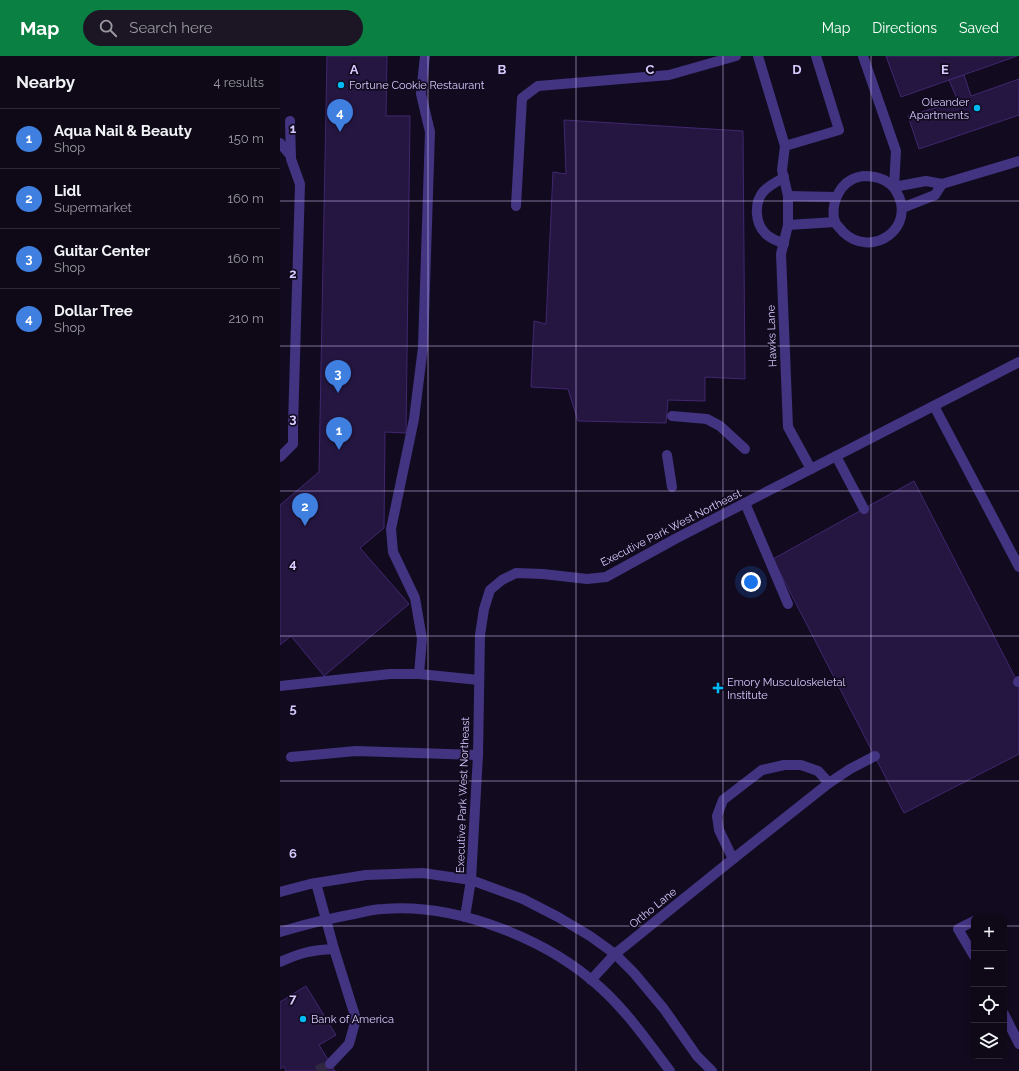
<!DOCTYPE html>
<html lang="en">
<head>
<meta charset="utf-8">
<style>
  :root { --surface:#0e0817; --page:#1c1624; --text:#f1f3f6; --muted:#9b9aa1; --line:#2e2936; --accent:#0b8043 }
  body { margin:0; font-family:Raleway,sans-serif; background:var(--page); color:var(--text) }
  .controls { position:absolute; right:12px; bottom:12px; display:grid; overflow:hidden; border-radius:6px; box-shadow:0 2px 6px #0003 }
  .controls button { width:36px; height:36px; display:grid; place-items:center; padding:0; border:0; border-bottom:1px solid var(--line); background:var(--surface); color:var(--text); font:20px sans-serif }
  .you { position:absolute; left:471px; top:526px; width:14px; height:14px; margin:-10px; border:3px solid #fff; border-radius:50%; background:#1a73e8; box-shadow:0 0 0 6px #1a73e833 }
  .badge { display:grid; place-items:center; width:26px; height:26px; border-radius:50%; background:var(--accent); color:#fff; font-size:13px; font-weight:700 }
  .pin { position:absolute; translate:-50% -33px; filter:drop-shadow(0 1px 2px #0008) }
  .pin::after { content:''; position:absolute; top:21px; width:14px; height:12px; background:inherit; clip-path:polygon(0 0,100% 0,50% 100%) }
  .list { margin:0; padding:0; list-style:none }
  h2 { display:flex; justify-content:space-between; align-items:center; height:52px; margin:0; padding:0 16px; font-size:17px }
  h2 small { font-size:13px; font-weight:400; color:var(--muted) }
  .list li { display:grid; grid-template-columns:26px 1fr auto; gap:12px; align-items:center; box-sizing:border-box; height:60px; padding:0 16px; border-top:1px solid var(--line) }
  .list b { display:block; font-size:15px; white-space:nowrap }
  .list p { margin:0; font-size:13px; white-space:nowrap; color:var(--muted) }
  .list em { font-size:13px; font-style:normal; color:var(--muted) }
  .icon { flex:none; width:22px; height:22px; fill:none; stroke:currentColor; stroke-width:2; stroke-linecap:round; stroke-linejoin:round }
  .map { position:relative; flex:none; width:739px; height:1015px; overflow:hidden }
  header { display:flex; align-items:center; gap:24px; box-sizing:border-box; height:56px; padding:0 20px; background:var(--accent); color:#fff }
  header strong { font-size:19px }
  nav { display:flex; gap:22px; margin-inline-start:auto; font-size:14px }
  .search { width:280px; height:36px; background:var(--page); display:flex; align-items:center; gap:10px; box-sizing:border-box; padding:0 14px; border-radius:22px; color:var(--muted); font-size:15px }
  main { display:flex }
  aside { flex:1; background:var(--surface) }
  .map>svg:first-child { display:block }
  .building { fill:#251641; stroke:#40276f }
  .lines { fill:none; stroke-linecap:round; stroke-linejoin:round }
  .minor-tunnel { stroke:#302841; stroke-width:10; stroke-dasharray:10 5; stroke-linecap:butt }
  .minor { stroke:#423481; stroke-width:10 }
  .grid { fill:none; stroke:#d8caff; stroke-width:1; stroke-opacity:0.55 }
  .poi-dot { fill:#00b9f5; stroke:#120b1f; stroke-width:1.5 }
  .labels { text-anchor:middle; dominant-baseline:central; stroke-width:3.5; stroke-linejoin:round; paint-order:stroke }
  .poi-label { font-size:11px; fill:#d8caff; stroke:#120b1f; text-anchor:start }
  .street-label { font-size:11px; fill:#d8caff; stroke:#120b1f }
  .grid-label { font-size:13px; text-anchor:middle; font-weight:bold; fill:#d8caff; stroke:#120b1f; stroke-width:3.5; stroke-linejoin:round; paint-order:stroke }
</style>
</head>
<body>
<header>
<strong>Map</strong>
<div class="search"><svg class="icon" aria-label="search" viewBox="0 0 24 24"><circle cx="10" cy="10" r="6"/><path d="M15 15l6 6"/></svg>Search here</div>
<nav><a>Map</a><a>Directions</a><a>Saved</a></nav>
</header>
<main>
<aside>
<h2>Nearby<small>4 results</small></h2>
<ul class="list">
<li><span class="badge" style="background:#3f7fe0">1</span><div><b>Aqua Nail &amp; Beauty</b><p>Shop</p></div><em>150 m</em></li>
<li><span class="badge" style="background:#3f7fe0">2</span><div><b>Lidl</b><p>Supermarket</p></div><em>160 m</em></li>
<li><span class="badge" style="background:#3f7fe0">3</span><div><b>Guitar Center</b><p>Shop</p></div><em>160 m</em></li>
<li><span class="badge" style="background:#3f7fe0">4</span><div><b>Dollar Tree</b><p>Shop</p></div><em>210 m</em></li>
</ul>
</aside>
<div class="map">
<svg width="739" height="1015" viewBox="0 0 739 1015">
  <rect width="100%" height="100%" fill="#120b1f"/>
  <g class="building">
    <path d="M47,0H107L106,60H130L126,377L105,376L104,472L80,492L129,548L44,620L11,580L0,589V449L39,416Z"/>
    <path d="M606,0H737L621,41Z"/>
    <path d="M684,19L691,40L739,23V59L639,93L628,60L678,45L669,24Z"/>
    <path d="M284,64L463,75L465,323L425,321V345L388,344L386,367L298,365L288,333L251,331L254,265L266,268L273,116L286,118Z"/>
    <path d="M634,425L739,629V698L624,757L493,503Z"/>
    <path d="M26,930L56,979L39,989L55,1015H6L4,1010L0,1013V946Z"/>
  </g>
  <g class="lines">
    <path class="minor-tunnel" d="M37,1015L50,1008"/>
    <g class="minor">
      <path d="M478,0L505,90L559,74L536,0"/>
      <path d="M583,0L616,95L614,131L646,125L662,128L739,105"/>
      <path d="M0,87L11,100"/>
      <path d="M505,90L502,114L508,140V169L501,198L508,371L531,413"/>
      <path d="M583,120C596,120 609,123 616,135C638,171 592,204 563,176C561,173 557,170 555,166C550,151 558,131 571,124C574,122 579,121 583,120Z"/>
      <path d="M504,121C497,126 488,130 483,136C474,147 475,167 485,177C489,182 498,185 504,188"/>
      <path d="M508,140L556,141"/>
      <path d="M236,150L242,42L258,30L389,19L456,0"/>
      <path d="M622,152L655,139L662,128"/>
      <path d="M508,169L555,166"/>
      <path d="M654,350L739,511"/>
      <path d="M392,360L427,363L440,370L465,393"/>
      <path d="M387,399L392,431"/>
      <path d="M556,400L584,453"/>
      <path d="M0,401L13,388V370L20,128L11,103L10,65"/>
      <path d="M465,447L508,548"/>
      <path d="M139,618L142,583L135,542L113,496L111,473L134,363L143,291L150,76L141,38L145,0"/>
      <path d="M738,626L739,625"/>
      <path d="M0,630L110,618H139L199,624"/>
      <path d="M11,701L76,695L198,699"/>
      <path d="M453,803L439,774L437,760L443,744L482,714L504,709H521L538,715L549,727"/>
      <path d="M0,836L30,828L86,819L143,817L191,824L243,843L278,861L310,880L335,898L354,917L384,953L417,1000L432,1015"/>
      <path d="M185,861L191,824L198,699L200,579L204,553L210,534L222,524L236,517L263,518L307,523L326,521L395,483L739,306"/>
      <path d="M694,865L678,873L694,900"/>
      <path d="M0,876C26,868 52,862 79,857C87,855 95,853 103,853C177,847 268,883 322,933C348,957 369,987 390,1015"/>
      <path d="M0,906C20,897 31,894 54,893L36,827"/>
      <path d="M311,924L335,898L453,803L549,727L570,713L595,700"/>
      <path d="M724,958L739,988"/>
      <path d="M50,1008L69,988L76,963L54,893"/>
    </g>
  </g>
  <path class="grid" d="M148,0V1015M296,0V1015M443,0V1015M591,0V1015M0,145H739M0,290H739M0,435H739M0,580H739M0,725H739M0,870H694M724,870H739"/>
  <g class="poi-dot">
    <circle cx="61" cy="29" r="4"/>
    <circle cx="697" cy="52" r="4"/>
    <path d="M436 626h4v4h4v4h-4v4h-4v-4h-4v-4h4z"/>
    <circle cx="23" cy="963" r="4"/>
  </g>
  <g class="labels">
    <g class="poi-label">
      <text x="69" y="29">Fortune Cookie Restaurant</text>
      <text x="689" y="46" text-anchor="end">Oleander<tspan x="689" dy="13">Apartments</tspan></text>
      <text x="447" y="626">Emory Musculoskeletal<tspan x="447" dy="13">Institute</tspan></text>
      <text x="31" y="963">Bank of America</text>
    </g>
    <g class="street-label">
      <text transform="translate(492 280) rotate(-92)">Hawks Lane</text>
      <text transform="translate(391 472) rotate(-27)">Executive Park West Northeast</text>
      <text transform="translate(183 739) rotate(-88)">Executive Park West Northeast</text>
      <text transform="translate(373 852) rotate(-39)">Ortho Lane</text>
    </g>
  </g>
  <g class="grid-label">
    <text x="74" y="18">A</text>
    <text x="222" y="18">B</text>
    <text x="370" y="18">C</text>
    <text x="517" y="18">D</text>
    <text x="665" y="18">E</text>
    <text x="13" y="77">1</text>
    <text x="13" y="222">2</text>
    <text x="13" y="367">3</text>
    <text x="13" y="512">4</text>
    <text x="13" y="657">5</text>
    <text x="13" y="802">6</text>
    <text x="13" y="947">7</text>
  </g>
</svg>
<div class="controls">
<button>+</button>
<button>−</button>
<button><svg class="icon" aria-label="locate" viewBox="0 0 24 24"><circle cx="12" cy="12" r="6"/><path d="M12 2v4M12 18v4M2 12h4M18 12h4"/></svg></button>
<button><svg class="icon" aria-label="layers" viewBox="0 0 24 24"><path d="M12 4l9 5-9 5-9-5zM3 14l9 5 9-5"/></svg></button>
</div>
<div class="you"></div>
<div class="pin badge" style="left:59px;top:394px;background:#3f7fe0">1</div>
<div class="pin badge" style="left:25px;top:470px;background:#3f7fe0">2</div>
<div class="pin badge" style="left:58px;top:337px;background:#3f7fe0">3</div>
<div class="pin badge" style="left:60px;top:76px;background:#3f7fe0">4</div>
</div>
</main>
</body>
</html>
